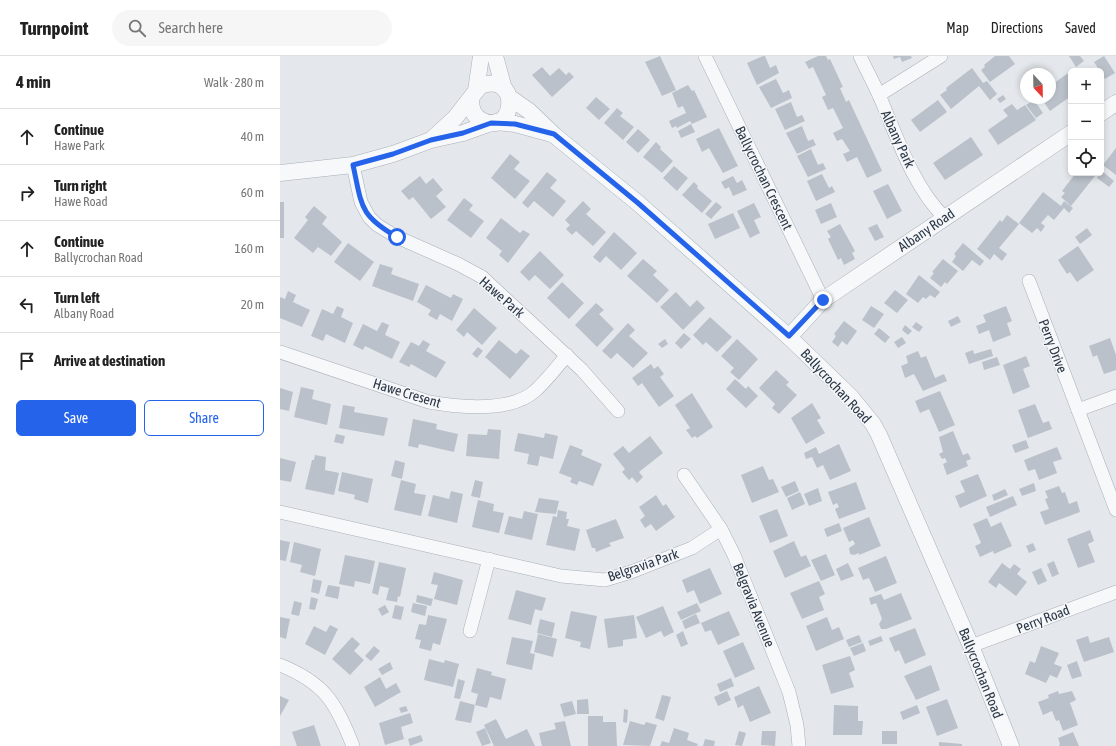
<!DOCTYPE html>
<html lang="en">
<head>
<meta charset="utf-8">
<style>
  :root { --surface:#fff; --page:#f6f6f6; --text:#222; --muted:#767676; --line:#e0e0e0; --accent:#2563eb }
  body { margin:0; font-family:"Asap Condensed",sans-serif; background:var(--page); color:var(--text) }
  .controls { position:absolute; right:12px; top:12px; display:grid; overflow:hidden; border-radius:6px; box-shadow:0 2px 6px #0003 }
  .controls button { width:36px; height:36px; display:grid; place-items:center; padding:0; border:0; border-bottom:1px solid var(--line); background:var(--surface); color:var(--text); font:20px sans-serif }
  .compass { position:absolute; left:740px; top:12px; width:36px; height:36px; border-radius:50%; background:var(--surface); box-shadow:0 2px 6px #0003; rotate:158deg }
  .stop { position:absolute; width:12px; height:12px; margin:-9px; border:3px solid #2563eb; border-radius:50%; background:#fff }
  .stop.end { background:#2563eb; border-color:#fff; box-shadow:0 1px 4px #0008 }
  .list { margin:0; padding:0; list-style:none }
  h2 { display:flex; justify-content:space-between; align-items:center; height:52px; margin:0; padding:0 16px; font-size:17px }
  h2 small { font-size:13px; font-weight:400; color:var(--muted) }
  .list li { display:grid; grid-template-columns:26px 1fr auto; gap:12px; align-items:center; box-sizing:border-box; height:56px; padding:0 16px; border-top:1px solid var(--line) }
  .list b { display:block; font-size:15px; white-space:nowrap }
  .list p { margin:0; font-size:13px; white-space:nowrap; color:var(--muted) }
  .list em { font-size:13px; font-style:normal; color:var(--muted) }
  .actions { display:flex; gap:8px; padding:12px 16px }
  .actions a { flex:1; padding:9px 0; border:1px solid var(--accent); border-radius:6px; text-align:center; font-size:14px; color:var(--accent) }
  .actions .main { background:var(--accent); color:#fff }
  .icon { flex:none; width:22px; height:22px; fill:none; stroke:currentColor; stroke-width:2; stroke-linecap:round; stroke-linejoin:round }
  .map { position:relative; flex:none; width:836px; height:690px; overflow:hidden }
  header { display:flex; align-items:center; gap:24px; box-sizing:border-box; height:56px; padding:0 20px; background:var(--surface); border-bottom:1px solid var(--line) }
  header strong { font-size:19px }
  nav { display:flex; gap:22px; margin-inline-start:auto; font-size:14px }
  .search { width:280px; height:36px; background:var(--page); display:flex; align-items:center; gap:10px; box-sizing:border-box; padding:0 14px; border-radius:22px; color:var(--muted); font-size:15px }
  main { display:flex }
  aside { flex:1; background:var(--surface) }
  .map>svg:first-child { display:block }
  .building { fill:#bbc1ca }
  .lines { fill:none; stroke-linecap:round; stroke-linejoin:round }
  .minor-casing { stroke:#a9afb7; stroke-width:14 }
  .tertiary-casing { stroke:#a9afb7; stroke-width:17 }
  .minor { stroke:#f7f8fa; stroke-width:13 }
  .tertiary { stroke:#f7f8fa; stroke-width:16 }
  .route { stroke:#2563eb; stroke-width:5 }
  .labels { text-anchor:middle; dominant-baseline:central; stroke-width:3; stroke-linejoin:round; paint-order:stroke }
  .street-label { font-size:14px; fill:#2b3745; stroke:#f4f6f9 }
</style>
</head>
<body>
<header>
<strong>Turnpoint</strong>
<div class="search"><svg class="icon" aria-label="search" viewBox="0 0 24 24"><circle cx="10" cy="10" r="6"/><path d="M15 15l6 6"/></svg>Search here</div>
<nav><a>Map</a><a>Directions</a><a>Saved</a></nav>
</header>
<main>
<aside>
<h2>4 min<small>Walk · 280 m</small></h2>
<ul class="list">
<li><svg class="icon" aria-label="ahead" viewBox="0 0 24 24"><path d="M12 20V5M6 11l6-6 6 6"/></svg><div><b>Continue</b><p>Hawe Park</p></div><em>40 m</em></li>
<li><svg class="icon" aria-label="right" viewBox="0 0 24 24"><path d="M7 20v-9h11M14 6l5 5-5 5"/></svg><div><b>Turn right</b><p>Hawe Road</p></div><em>60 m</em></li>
<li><svg class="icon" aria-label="ahead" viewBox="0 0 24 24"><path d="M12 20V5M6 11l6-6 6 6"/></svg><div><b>Continue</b><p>Ballycrochan Road</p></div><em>160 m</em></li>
<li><svg class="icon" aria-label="left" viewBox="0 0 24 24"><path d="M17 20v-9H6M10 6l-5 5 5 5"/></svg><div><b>Turn left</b><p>Albany Road</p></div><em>20 m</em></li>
<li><svg class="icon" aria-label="arrive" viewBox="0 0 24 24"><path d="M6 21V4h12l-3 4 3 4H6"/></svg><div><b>Arrive at destination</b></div></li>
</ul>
<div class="actions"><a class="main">Save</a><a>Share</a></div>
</aside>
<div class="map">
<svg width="836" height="690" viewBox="0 0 836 690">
  <rect width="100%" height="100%" fill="#e4e8ec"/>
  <g class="building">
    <path d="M380,0L396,34L382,40L365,6Z"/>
    <path d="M483,0H485L490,12L496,9L499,17L477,29L467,7Z"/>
    <path d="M538,0H546L548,4L550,3L563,31L560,32L566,46L569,44L602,115L587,122L577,101L567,106L563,98L570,95L562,83L557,85L553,77L563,72L553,52L548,54L542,41L546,39L533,11L529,13L525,6Z"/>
    <path d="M613,0H631L632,2L622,6L620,1L614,3Z"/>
    <path d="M715,0H729L735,8L710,26L701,14L705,11L704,9Z"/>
    <path d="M789,0H800L804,5L796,11Z"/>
    <path d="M824,0L835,17L825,23L814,6Z"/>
    <path d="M262,11L270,20L279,12L286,19L289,16L294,21L272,41L252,19Z"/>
    <path d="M692,12L703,27L707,25L717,38L710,44L699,30L671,53L660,39L667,34L666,32Z"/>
    <path d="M791,15V40L770,55L761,42H770V30Z"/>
    <path d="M496,23L503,37L509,34L512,42L491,52L479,31Z"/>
    <path d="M408,29L412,35L414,34L427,61L412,68L410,65L397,72L396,70L392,72L389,65L406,57L403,50L398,52L392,37Z"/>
    <path d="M723,39L726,43L720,47L717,43Z"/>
    <path d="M316,41L330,53L319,64L306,52Z"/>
    <path d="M658,44L667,56L640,76L631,64Z"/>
    <path d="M754,44L763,57L756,62L746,49Z"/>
    <path d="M511,46L517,61L522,59L525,65L505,74L495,53Z"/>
    <path d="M732,48L737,54L745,49L756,64L718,89L708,74L728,60L723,54Z"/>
    <path d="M337,52L343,57L340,60L354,71L343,84L324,67Z"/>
    <path d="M411,68L415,76L401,82L398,75Z"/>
    <path d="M522,70L528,85L533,83L536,89L517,98L506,77Z"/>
    <path d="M439,72L458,110L443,117L429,92L422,96L416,83Z"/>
    <path d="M358,73L370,84L358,97L346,86Z"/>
    <path d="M691,81L703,99L665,124L653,107Z"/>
    <path d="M376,86L381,91L380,93L393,105L382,117L363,101Z"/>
    <path d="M836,92V119L823,109Z"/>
    <path d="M531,93L538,109L543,107L546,113L528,121L517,100Z"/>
    <path d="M230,98L240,106L234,113L250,125L235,143L211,122Z"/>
    <path d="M394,110L408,122L397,135L383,122Z"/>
    <path d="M822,115L834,125L829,131L817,122Z"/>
    <path d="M267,116L277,124L270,132L286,145L273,161L254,145L248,152L242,147Z"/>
    <path d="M796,117H810L815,120L791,150L781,141L785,137L782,135Z"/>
    <path d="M542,118L549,132L552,130L555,136L536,145L527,125Z"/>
    <path d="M140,120L146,128L153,122L163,134L156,140L166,151L151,163L133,141L129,144L121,135Z"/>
    <path d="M453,120L457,127L462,124L467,134L453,140L449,131L445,133L441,126Z"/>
    <path d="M414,126L418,130L417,132L432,145L422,157L402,139Z"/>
    <path d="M608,128L622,155L607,163L593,135Z"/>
    <path d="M763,136L781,150L784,145L793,152L789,157L784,152L774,164L768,159L761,167L765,170L761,176L757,172L752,177L739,167Z"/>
    <path d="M184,142L193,149L189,154L204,165L191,182L167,164Z"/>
    <path d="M303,145L311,153L306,158L326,176L313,190L296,175L292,179L286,173L290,169L285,164Z"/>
    <rect x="0" y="146" width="4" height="36"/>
    <path d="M436,146L442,151L431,163L425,158Z"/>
    <path d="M474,147L481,161L474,164L480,177L470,182L457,155Z"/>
    <path d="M551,147L557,161L541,168L535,154Z"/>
    <path d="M34,150L47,161L42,168L62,186L51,200L38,191L33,197L14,182L28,164L25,161Z"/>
    <path d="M453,157L460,172L435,183L428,168Z"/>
    <path d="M727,159L739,168L719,192L727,198L722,205L714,198L710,204L697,193L720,164L722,166Z"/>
    <path d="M221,162L240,177L243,174L250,178L228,207L219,199L222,195L206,182Z"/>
    <path d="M560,168L575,195L572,197L575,203L564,209L561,202L558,204L548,183L551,181L547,175Z"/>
    <path d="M597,168L604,181L595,185L588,172Z"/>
    <path d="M807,172L812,179L800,188L795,181Z"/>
    <path d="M334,176L357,197L341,214L326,200L320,207L313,201Z"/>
    <path d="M68,187L94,206L80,225L54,206Z"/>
    <path d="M683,187L704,205L700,210L692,204L683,215L672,206L676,200L674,198Z"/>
    <path d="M798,190L814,214L797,226L790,216L787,218L778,204Z"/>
    <path d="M260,195L284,219L270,233L255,219L249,225L240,216Z"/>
    <path d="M363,203L377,215L373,219L389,234L377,247L347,220Z"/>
    <path d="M663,203L678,215L667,228L665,226L661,231L650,222L654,217L652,216Z"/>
    <path d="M100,208L113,212L111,218L139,228L133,245L92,230Z"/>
    <path d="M639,219L660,236L655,242L650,239L646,243L643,241L638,247L626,238Z"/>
    <path d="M282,226L304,247L289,263L267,242Z"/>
    <path d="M146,229L171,242L173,238L183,243L172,265L160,258L157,264L148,259L151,254L137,246Z"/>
    <path d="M615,234L628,244L617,257L604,247Z"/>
    <path d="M8,235L16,239L13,246L30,254L22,271L0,262V241L5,243Z"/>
    <path d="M396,236L410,251L417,244L425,252L403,274L380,251Z"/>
    <path d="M316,247L324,254L319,258L334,273L317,291L295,269Z"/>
    <path d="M57,250L64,253L61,261L73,267L65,287L46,278L43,285L31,280L42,253L53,258Z"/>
    <path d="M591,250L604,258L594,272L582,264Z"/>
    <path d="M726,250L732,265L727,267L731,279L713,286L709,274L699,278L696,270L706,266L703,259Z"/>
    <path d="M194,252L217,272L202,289L187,276L184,281L176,274Z"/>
    <path d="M678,260L681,266L671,271L668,265Z"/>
    <path d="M430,261L452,281L437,296L426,286L423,289L413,279Z"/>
    <path d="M564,265L577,275L567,289L562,285L558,291L552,286L556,280L554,278Z"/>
    <path d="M102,266L109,269L105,279L120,286L112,303L85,290L83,294L73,289L83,268L97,275Z"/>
    <path d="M636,266L643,271L639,276L632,271Z"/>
    <path d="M348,267L355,274L349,280L368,297L353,312L337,297L331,303L322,295Z"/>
    <path d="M625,269L632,275L628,279L622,274Z"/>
    <path d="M599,272L610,281L605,287L594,278Z"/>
    <path d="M404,277L411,283L401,293L395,287Z"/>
    <path d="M622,281L626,287L618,292L614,286Z"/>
    <path d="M830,282L836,299V314L824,318L817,299L813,301L809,290Z"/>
    <path d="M385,283L388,288L382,292L378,288Z"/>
    <path d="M457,283L478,303L459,324L450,316L454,312L441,300Z"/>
    <path d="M143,284L150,288L146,295L166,306L156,322L131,308L129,311L119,306L131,286L139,290Z"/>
    <path d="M219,284L236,298L241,293L250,300L230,323L205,301Z"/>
    <path d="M198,291L203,295L197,302L192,298Z"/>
    <path d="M711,293L713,300L689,308L685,297L693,294L694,298Z"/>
    <path d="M638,295L641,302L646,300L655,322L664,318L667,325L643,335L634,318L625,322L621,310L628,307L626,300Z"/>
    <path d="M746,300L750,310L743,313L750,331L733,338L723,309Z"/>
    <path d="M717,301L720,309L704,314L702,306Z"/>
    <path d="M371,308L374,313L378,310L384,318L380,321L394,340L379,351L362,327L358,330L352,322Z"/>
    <path d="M496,314L509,326L506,329L517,339L499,358L492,352L495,348L479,332Z"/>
    <path d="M455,323L466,333L468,330L478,340L466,352L446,333Z"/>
    <path d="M21,331L34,334L32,343L51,348L47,369L14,361Z"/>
    <path d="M0,332L13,336L9,355L0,353Z"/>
    <path d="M660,335L675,369L659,376L649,353L640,357L635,345Z"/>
    <path d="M412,337L433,371L417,382L415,380L412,382L406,374L410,372L395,349Z"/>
    <path d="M532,347L541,362L537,364L545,377L526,388L511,362Z"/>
    <path d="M755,348L763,367L769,365L772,373L748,382L738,354Z"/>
    <path d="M63,349L75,351L74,356L108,362L104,380L59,372Z"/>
    <path d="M133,363L157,368L156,373L178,378L174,396L139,388L138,392L128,390Z"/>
    <path d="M208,373L221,374L219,403L186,400L188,378L207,379Z"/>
    <path d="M673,375L683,399L688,397L691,403L686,405L688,410L667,419L663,408L667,406L665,402L662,403L659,398L663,396L659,381Z"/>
    <path d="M238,377L264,382L265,377L278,380L273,403L260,400L258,410L247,408L249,398L234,395Z"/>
    <path d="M56,378L65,380L63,388L54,386Z"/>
    <path d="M370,380L383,397L359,416L363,421L357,427L352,421L349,424L342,416L345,413L333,398L343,390L349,397Z"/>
    <path d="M746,384L749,392L735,397L732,389Z"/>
    <path d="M559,388L571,415L550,424L543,409L537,412L532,401L526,403L524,397L536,391L539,398Z"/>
    <path d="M290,389L303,394L301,399L322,408L313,430L299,425L297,429L290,426L292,422L279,417Z"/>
    <path d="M777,391L782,403L773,406L777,417L759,424L755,413L748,415L744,404Z"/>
    <path d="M35,399L46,401L45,414L59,417L54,439L25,433L32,404H34Z"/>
    <path d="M0,402L16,406L11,426L0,424Z"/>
    <path d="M115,404L125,407L122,423L111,420Z"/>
    <path d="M483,410L489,424L493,423L499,436L472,447L461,419Z"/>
    <path d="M62,416L93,423L88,447L74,443L75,439L58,435Z"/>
    <path d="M698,418L707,440L680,452L675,440L685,436L680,425Z"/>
    <path d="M121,424L136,428L134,437L146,439L141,460L114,454Z"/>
    <path d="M195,424L203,426L200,442L191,440Z"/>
    <path d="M515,425L519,435L506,441L501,431Z"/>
    <path d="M576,426L586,453L559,463L555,453L559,451L557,447L553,449L548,436Z"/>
    <path d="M754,427L756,435L742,440L739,433Z"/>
    <path d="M779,430L782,437L785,436L789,448L797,445L800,456L765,469L760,456L769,453L765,443L768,442L765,435Z"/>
    <path d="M538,432L542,445L529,450L524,438Z"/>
    <path d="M725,433L728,439L714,445L712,439Z"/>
    <path d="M171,435L183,438L177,467L148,460L153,439L169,443Z"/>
    <path d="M520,436L525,448L512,454L507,442Z"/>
    <path d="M376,439L383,450L386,448L395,461L376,475L371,468L365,472L360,464L365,460L359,451Z"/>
    <path d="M733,440L737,449L710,461L706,451Z"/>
    <path d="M259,442L279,445L276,458L255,456Z"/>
    <path d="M198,444L214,448L213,455L224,457L219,477L192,471Z"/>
    <path d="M497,453L508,480L490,487L479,460Z"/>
    <path d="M278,454L287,456L286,463H289L287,470L300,473L295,495L266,489L273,460L277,461Z"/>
    <path d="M244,455L258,458L252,484L224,478L229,460L242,463Z"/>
    <path d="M589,461L601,490L579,499V497L574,499L570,498L569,492L575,488L573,484L569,486L563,472Z"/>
    <path d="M707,462L711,471L721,466L732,490L714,498L713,495L700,501L695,490L701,487L693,468Z"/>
    <path d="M336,463L344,482L329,487L331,490L316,496L315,492H312L306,474Z"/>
    <path d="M559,467L562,475L547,481L544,473Z"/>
    <path d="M810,474L814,485L808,488L815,506L798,512L787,483Z"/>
    <path d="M0,484L10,486L6,505L0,504Z"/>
    <path d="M514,485L521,501L526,499L531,510L505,522L493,495Z"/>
    <path d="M14,486L41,493L35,520L20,516L22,509L10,506Z"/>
    <path d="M753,487L756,494L749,497L746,490Z"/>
    <path d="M546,498L555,519L541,525L531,504Z"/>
    <path d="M65,499L95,505L90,528L75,525L74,531L59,528Z"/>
    <path d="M606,500L617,527L595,536L589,522L583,524L578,512Z"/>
    <path d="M774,505L779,518L772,521L767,508Z"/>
    <path d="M99,506L126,512L120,541L118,540L117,546L106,544L109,532L100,530L98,539L92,537Z"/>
    <path d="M568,507L574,520L561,525L556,513Z"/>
    <path d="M722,507L730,513L734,508L741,513L737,518L747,526L736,540L719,527L716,532L708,526Z"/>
    <path d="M430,512L442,538L420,548L414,534L407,537L402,524Z"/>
    <path d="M761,512L767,525L758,529L752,516Z"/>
    <path d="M154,516L183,524L177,549L154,543L158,529L151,528Z"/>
    <path d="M33,523L42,525L39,538L31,536Z"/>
    <path d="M539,525L545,538L539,541L544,554L522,563L510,537Z"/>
    <path d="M48,529L60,531L58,543L45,540Z"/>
    <path d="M236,534L266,542L262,555L255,553L251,569L228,563Z"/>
    <path d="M621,537L632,563L606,573H601L599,568L602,563L596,547L591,549L589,542L601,538L604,544Z"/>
    <path d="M137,539L153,543L151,550L136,546Z"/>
    <path d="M31,541L38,543L35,554L29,553Z"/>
    <path d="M14,545L22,547L19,560L11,558Z"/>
    <path d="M133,547L147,550L145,560L131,556Z"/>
    <path d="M417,547L421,555L401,564L397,556Z"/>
    <path d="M105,549L109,556L102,560L98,553Z"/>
    <path d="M115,549L124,551L121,564L112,562Z"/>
    <path d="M383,550L394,576L384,581L381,575L366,582L356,561Z"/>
    <path d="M291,555L317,560L310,593L300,591L301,586L285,582Z"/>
    <path d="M449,555L460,579L438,589L431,574L425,576L421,567Z"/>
    <path d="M416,558L420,567L405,573L402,565Z"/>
    <path d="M148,559L167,563L160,589L153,587L151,595L139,592L141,584L135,583L139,568L146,569Z"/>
    <path d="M354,559L357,582L343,584V590L328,592L324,563Z"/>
    <path d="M0,561L10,563L6,583L0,581Z"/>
    <path d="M547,561L552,574L559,571L564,583L536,595L526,570Z"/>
    <path d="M260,563L275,567L272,581L257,577Z"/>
    <path d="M50,569L58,573L45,599L25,588L34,570L46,576Z"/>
    <path d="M635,572L646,599L625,608L619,594L615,596L609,582Z"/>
    <path d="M403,575L408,588L401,591L396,579Z"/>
    <path d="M258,578L277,583L273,601L254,596Z"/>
    <path d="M579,579L582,586L569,591L566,584Z"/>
    <path d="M601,580L603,585L590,590L588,585Z"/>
    <path d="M808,580L810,587L829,581L834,596L804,606L796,584Z"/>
    <path d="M72,581L80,588L74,595L84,604L70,619L52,603Z"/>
    <path d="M232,581L253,585L250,597L255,598L252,614L226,608Z"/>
    <path d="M463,586L475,613L455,622L443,595Z"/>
    <path d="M583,587L586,595L574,600L570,592Z"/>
    <path d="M94,590L100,595L91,605L85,600Z"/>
    <path d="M761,590L779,597L774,608L782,611L777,622L770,619L766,627L745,618L750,605L755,607Z"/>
    <path d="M570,600L575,614L569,617L574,631L551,638L542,609Z"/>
    <path d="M149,603L164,607L165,604L179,608L173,631L144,624Z"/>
    <path d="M797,605L802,620L792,623L787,609Z"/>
    <path d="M110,606L113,613L102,619L98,613Z"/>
    <path d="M651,609L660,634L636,644L624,620Z"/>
    <path d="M197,612L212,616L211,619L226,623L221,644L210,641L207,652L195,649L198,638L191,636Z"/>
    <path d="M100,621L106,633L116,627L121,636L95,651L84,631Z"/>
    <path d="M451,622L454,630L440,636L437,628Z"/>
    <path d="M178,623L185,625L180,643L174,642Z"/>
    <path d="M479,630L491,657L470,666L463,649L458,652L454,641Z"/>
    <path d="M447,635L451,644L438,650L434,641Z"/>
    <path d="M778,635L779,638L792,635L796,644L790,647L798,669L783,675L779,664L776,665L772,655L763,659L758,646L769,642L768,639Z"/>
    <path d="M382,639L391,641L384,665L375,662Z"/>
    <path d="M0,640L9,644L0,660Z"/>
    <path d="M308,643L309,658H297V644Z"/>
    <path d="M667,643L678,672L657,680L646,651Z"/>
    <path d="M180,645L195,649L191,667L175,664Z"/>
    <path d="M292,645L296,658L284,661L280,648Z"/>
    <path d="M554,649L578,650V665H583L582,679H553Z"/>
    <path d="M637,649L640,657L623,664L620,656Z"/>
    <path d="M126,650L128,655L121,657L119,652Z"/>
    <path d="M344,653L348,654L347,667L343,666Z"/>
    <path d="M130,657L133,667L121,671L124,683L105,689L99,667Z"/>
    <path d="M308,660H323V666H336L337,690H308Z"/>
    <path d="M216,663L226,683L247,673L255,690H214L204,669Z"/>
    <path d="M285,665L291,690H262L259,677L276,673L274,667Z"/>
    <path d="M350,665L364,669L366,666L377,669L370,690L343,689Z"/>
    <path d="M34,669L41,690H17L12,676Z"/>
    <path d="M205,672L211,687L202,690L196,676Z"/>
    <path d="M394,672L409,677L407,684L418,688L417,690H380L382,685L389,687Z"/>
    <path d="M459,675L466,677L462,690L455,689Z"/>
    <path d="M482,675H496L495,690L481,689Z"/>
    <rect x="602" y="675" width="15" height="13"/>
    <path d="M793,676L799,690H779L780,688L778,682Z"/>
    <path d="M141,679L143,685L130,690L128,683Z"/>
    <path d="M425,683L435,685L434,690H423Z"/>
    <path d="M659,686L682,688V690H659Z"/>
  </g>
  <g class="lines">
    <defs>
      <g id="minor">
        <path d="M425,0L543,244"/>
        <path d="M580,0C586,13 593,26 599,39C616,78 633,131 664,161"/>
        <path d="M599,39L661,0"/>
        <path d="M73,109L81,146L89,161L97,169L117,181L178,208L202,221L302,314L338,355"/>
        <path d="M749,225L836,454"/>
        <path d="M0,296L149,346C178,351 232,357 256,334C267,324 277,311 287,299"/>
        <path d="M798,354L836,340"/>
        <path d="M404,419L441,473L454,499L509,636L517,669L519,690"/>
        <path d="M0,456L281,520L325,524L351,516L412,492L441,473"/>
        <path d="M190,575L209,503"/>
        <path d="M691,590L836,536"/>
        <path d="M0,609C45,627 56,647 73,690"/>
      </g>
      <g id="tertiary">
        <path d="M215,0L224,33"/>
        <path d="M196,35L201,0"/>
        <path d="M229,41L249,55L274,79L358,147L509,281L571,341L593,368L599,379L691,590L731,690"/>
        <path d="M821,57L836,47"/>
        <path d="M216,66L235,68L272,78"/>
        <path d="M152,83L175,62L200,30C241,14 236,80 203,65C194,61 191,54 191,45"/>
        <path d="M0,117L73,109L113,98L151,84L183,77L211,67"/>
        <path d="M509,281L543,244L791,77"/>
      </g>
    </defs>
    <use href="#minor" class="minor-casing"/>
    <use href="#tertiary" class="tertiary-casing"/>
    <use href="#minor" class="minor"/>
    <use href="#tertiary" class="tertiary"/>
  </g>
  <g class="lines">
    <path class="route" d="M117,181C79,159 82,150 73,109L113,98L151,84L183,77L211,67L235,68L274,78L358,147L509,280L543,244"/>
  </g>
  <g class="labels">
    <g class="street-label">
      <text transform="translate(618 83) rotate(65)">Albany Park</text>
      <text transform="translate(484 122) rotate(64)">Ballycrochan Crescent</text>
      <text transform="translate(646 174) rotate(-34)">Albany Road</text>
      <text transform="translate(222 241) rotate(41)">Hawe Park</text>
      <text transform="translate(773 290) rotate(69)">Perry Drive</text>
      <text transform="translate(556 330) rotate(47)">Ballycrochan Road</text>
      <text transform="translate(127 337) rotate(17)">Hawe Cresent</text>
      <text transform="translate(363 509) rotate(-19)">Belgravia Park</text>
      <text transform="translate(474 549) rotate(68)">Belgravia Avenue</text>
      <text transform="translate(763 563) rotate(-21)">Perry Road</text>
      <text transform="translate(701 617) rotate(68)">Ballycrochan Road</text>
    </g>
  </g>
</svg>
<div class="controls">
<button>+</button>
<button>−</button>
<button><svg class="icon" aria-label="locate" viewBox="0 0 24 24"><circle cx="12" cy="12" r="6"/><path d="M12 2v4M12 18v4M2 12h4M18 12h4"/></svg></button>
</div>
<svg class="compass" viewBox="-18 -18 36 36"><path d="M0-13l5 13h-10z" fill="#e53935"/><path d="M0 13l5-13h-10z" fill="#767676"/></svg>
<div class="stop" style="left:117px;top:181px"></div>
<div class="stop end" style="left:543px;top:244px"></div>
</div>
</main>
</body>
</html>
